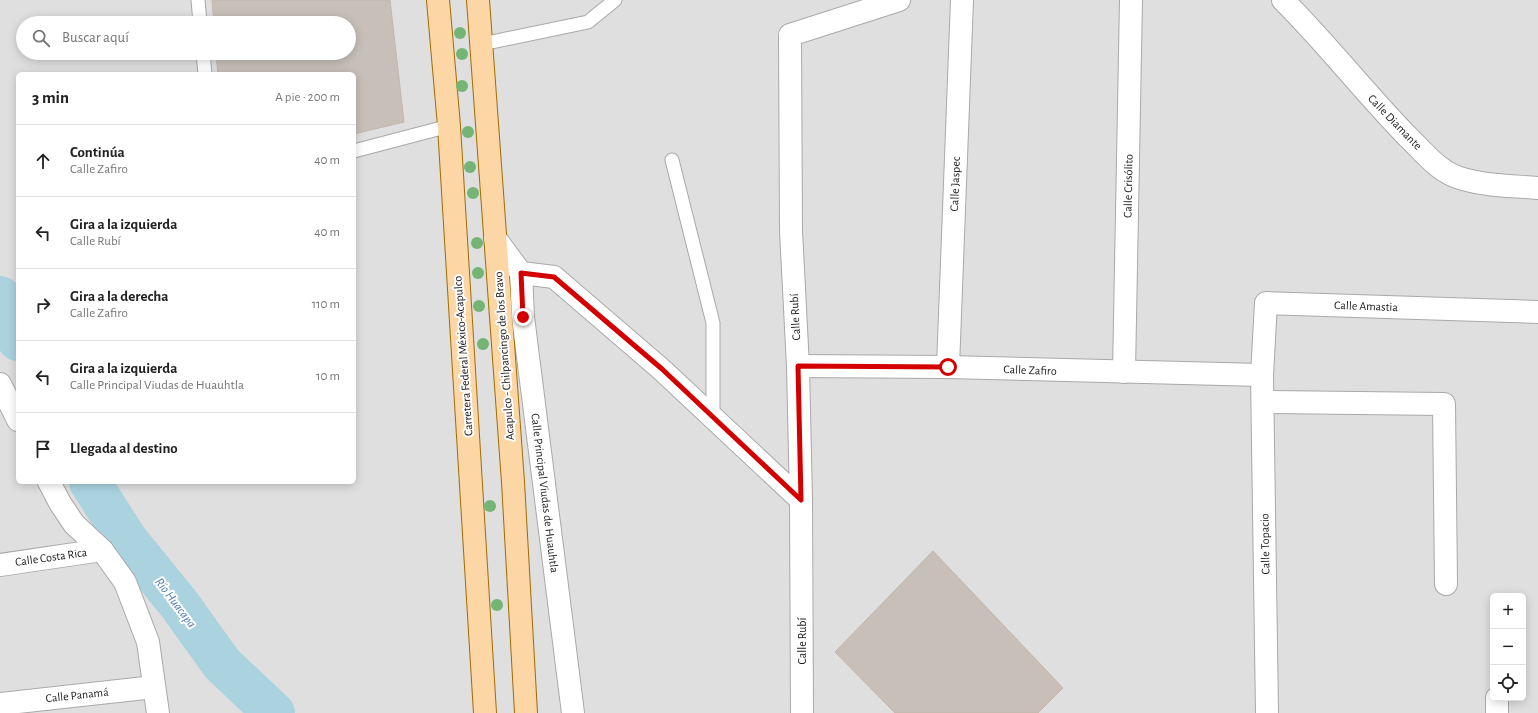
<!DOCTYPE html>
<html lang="es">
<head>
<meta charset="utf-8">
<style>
  :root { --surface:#fff; --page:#f2f2f2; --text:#222; --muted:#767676; --line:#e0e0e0 }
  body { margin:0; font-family:"Alegreya Sans",sans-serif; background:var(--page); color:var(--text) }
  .controls { position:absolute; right:12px; bottom:12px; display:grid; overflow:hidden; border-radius:6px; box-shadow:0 2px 10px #0003 }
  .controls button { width:36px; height:36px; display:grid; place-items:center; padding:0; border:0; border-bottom:1px solid var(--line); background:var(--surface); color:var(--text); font:20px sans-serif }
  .stop { position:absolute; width:12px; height:12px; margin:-9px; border:3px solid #d40000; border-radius:50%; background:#fff }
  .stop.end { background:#d40000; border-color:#fff; box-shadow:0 1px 4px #0008 }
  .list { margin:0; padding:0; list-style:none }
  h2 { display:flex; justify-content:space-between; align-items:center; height:52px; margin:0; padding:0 16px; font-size:17px }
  h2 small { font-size:13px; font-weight:400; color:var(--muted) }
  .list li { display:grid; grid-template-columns:26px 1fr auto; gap:12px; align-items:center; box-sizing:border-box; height:72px; padding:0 16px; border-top:1px solid var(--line) }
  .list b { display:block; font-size:15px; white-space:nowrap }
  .list p { margin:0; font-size:13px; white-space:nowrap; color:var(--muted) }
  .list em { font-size:13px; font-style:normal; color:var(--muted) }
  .icon { flex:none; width:22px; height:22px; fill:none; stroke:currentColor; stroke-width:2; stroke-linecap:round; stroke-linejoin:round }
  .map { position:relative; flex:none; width:1538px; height:713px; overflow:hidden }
  .search { position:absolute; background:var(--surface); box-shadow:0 2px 10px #0003; left:16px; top:16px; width:340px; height:44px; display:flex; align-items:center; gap:10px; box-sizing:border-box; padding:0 14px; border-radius:22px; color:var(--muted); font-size:15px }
  .panel { position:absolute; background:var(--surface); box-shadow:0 2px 10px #0003; left:16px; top:72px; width:340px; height:412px; border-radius:6px }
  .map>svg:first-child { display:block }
  .residential { fill:#e0dfdf; fill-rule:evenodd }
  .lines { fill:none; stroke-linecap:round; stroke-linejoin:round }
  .river { stroke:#aad3df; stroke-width:42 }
  .building { fill:#c7bfb8; stroke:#c4b6ab }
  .lane-casing { stroke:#a9a9a9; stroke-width:15 }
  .street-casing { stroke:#a9a9a9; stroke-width:24 }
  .primary-casing { stroke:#a06b00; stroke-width:24 }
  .lane { stroke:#fff; stroke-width:13 }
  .street { stroke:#fff; stroke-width:22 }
  .primary { stroke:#fcd6a4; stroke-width:22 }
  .tree { fill:#74b475 }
  .route { stroke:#d40000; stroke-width:5 }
  .labels { text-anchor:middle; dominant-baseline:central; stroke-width:4; stroke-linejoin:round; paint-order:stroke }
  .street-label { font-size:12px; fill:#222; stroke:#fff }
  .water-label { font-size:13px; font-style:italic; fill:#4a7aab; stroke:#fff }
</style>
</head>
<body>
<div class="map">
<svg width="1538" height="713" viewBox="0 0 1538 713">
  <rect width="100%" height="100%" fill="#f2efe9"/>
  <path class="residential" d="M0,0H1538V713H0ZM23,23H349V53H23ZM18,74H354V482H18ZM1493,596H1523V698H1493Z"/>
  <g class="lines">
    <g class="river">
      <path d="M0,297L18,340"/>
      <path d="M90,482L127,540L179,604L222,664L274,713"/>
    </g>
  </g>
  <g class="building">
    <path d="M212,0H390L404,122L354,134V74H218L216,53H349V23H214Z"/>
    <path d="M933,551L1063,688L1038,713H895L835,652Z"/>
  </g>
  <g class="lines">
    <defs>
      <g id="lane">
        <path d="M198,0L200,23"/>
        <path d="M482,44L588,22L615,0"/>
        <path d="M203,53L205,74"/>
        <path d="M354,151L449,126"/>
        <path d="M672,160L713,323V418"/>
      </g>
      <g id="street">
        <path d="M1283,0C1327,44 1365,93 1408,137C1425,153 1439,173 1463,179C1487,186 1513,186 1538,188"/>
        <path d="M495,238L521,273L554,277L661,369L801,500"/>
        <path d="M521,273L523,317L573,713"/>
        <path d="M798,366L948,367L1262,375"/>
        <path d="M948,367L962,0"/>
        <path d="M1124,372L1131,0"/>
        <path d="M0,384L18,420"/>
        <path d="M1263,402L1444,404L1446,584"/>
        <path d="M49,482L60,503L74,524L102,550L125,582L148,642L158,713"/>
        <path d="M0,565L102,550"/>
        <path d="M1497,698V713"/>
        <path d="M0,704L154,687"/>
        <path d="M802,713L801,500L798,366L791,231L790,35L899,0"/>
        <path d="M1267,713L1262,375L1266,303L1538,312"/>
      </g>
      <g id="primary">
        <path d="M438,0L449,126L485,713"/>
        <path d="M478,0L513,482L526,713"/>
      </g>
    </defs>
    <use href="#lane" class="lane-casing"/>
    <use href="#street" class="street-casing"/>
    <use href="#primary" class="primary-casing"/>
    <use href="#lane" class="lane"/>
    <use href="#street" class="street"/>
    <use href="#primary" class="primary"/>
  </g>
  <g class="tree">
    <circle cx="460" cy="33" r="6"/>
    <circle cx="462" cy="54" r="6"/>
    <circle cx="462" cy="86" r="6"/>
    <circle cx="468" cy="132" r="6"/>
    <circle cx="470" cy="167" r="6"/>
    <circle cx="473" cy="193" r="6"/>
    <circle cx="477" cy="243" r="6"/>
    <circle cx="478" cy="273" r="6"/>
    <circle cx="479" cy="306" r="6"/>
    <circle cx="483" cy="344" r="6"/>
    <circle cx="490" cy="506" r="6"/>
    <circle cx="497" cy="605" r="6"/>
  </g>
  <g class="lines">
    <path class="route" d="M523,317L521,273L554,277L662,369L801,500L798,366L948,367"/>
  </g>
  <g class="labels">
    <g class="street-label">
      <text transform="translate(1395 122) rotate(46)">Calle Diamante</text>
      <text transform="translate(955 184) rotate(-88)">Calle Jaspec</text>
      <text transform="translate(1128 186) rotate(-89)">Calle Crisólito</text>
      <text transform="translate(1366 306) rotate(2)">Calle Amastia</text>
      <text transform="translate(795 317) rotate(-93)">Calle Rubí</text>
      <text transform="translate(463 356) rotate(-94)">Carretera Federal México-Acapulco</text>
      <text transform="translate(504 356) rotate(-94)">Acapulco - Chilpancingo de los Bravo</text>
      <text transform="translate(1030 370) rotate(2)">Calle Zafiro</text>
      <text transform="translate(545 493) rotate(83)">Calle Principal Viudas de Huauhtla</text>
      <text transform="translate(1265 544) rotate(-91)">Calle Topacio</text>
      <text transform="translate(51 557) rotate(-8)">Calle Costa Rica</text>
      <text transform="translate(802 641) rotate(-90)">Calle Rubí</text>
      <text transform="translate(77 695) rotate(-6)">Calle Panamá</text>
    </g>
    <g class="water-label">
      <text transform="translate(175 603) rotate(53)">Río Huacapa</text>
    </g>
  </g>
</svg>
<div class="controls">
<button>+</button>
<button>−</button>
<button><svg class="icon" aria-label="locate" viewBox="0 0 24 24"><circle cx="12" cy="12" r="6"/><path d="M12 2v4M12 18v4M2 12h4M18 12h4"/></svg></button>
</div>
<div class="stop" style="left:948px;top:367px"></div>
<div class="stop end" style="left:523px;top:317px"></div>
<div class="search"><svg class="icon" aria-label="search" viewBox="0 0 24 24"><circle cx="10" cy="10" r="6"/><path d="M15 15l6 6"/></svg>Buscar aquí</div>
<section class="panel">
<h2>3 min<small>A pie · 200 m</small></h2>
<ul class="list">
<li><svg class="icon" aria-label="ahead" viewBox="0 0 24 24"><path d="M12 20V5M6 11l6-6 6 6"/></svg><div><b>Continúa</b><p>Calle Zafiro</p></div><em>40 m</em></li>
<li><svg class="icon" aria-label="left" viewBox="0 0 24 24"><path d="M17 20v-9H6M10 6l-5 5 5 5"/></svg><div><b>Gira a la izquierda</b><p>Calle Rubí</p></div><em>40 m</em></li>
<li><svg class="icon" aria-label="right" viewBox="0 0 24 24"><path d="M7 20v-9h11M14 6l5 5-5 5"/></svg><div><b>Gira a la derecha</b><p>Calle Zafiro</p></div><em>110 m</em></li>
<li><svg class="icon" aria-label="left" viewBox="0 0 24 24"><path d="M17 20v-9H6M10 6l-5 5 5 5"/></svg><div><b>Gira a la izquierda</b><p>Calle Principal Viudas de Huauhtla</p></div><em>10 m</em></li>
<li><svg class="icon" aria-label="arrive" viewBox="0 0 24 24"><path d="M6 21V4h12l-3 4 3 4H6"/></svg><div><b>Llegada al destino</b></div></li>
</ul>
</section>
</div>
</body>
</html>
